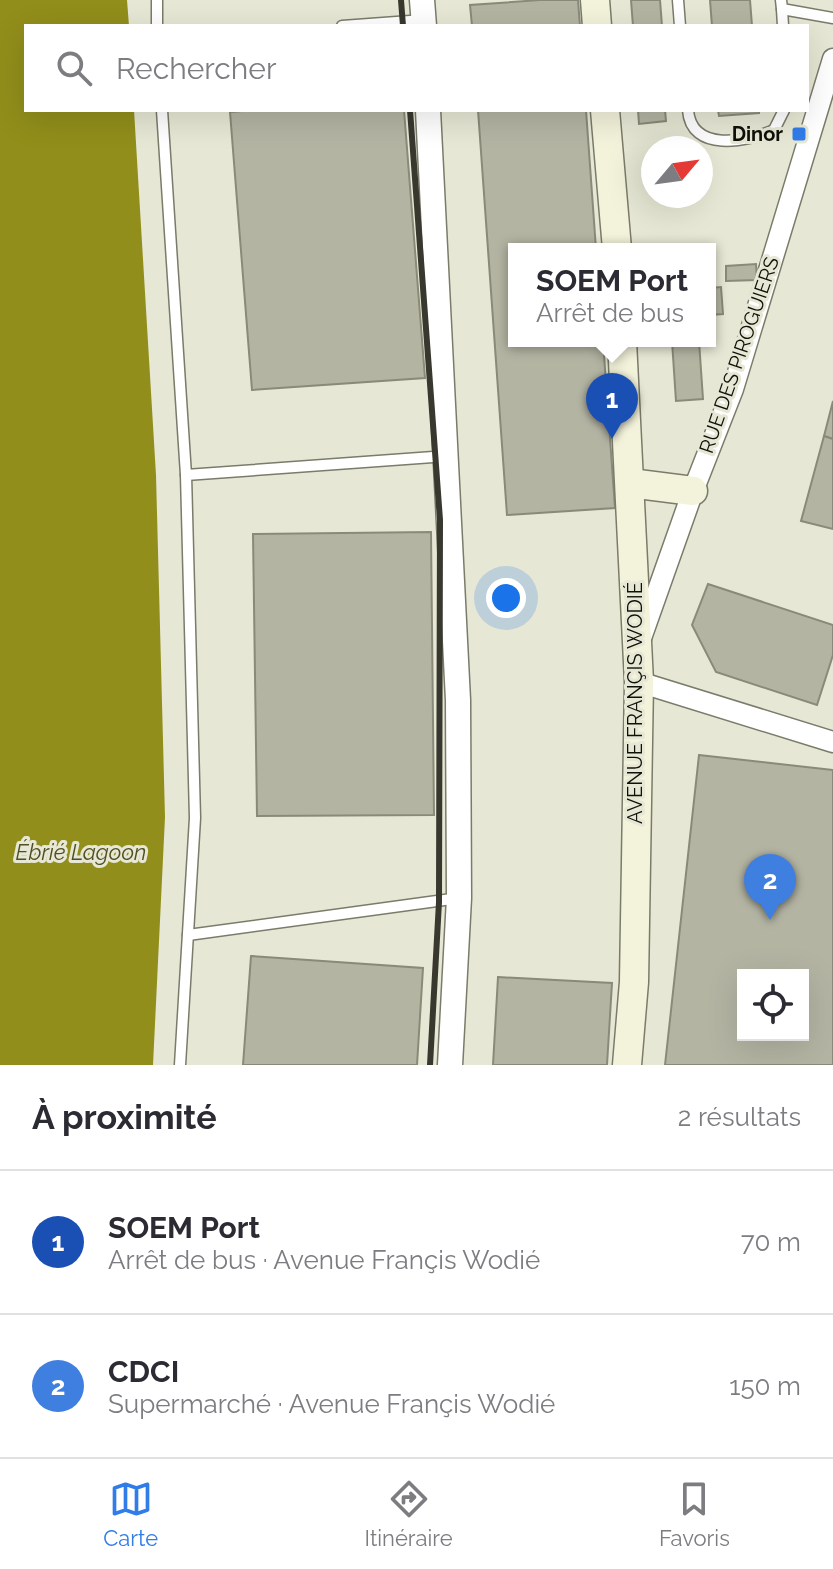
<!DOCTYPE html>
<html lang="fr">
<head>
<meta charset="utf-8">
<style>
  :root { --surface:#fff; --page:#f7f7f7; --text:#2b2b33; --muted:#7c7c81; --line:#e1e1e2; --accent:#307ce9 }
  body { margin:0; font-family:Raleway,sans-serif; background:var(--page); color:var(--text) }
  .controls { position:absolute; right:24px; bottom:24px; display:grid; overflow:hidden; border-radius:0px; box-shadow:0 8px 32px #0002 }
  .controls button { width:72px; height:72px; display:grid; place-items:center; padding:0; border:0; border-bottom:2px solid var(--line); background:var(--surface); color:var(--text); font:40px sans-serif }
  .compass { position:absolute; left:641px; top:136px; width:72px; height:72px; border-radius:50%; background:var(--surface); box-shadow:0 8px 32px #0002; rotate:61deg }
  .you { position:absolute; left:506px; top:598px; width:28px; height:28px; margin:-20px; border:6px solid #fff; border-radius:50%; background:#1a73e8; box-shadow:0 0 0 12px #1a73e833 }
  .badge { display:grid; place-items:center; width:52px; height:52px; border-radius:50%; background:var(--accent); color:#fff; font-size:26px; font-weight:700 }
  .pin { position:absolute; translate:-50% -66px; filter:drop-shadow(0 2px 4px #0008) }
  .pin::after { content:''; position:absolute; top:42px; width:28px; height:24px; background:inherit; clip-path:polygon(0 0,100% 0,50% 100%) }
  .popup { position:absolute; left:508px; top:243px; width:208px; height:104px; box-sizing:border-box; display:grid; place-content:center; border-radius:0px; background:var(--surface); filter:drop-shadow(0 2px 6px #0005); font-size:26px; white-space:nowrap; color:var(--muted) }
  .popup b { font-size:30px; color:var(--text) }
  .popup::after { content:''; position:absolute; left:50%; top:100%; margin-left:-16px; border:16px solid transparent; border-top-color:var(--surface) }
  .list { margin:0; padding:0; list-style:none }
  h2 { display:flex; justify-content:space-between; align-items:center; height:104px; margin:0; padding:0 32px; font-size:34px }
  h2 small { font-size:26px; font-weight:400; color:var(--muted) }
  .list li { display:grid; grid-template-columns:52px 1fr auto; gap:24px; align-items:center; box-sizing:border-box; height:144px; padding:0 32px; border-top:2px solid var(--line) }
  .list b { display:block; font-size:30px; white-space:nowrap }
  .list p { margin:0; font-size:26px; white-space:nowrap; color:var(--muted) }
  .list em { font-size:26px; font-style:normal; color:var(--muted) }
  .icon { flex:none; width:44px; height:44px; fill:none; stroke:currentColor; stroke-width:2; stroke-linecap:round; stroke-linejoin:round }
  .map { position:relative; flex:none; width:833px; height:1065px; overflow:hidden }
  .search { position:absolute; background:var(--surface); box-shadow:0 8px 32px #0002; left:24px; right:24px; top:24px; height:88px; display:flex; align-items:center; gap:20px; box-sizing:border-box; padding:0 28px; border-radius:0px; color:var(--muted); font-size:30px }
  .sheet { height:392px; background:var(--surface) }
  nav { display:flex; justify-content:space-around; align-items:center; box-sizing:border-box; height:112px; border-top:2px solid var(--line); background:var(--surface); font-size:22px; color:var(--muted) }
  nav a { display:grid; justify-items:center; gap:4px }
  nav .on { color:var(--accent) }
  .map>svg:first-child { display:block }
  .water { fill:#918e1b }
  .building { fill:#b4b4a3; stroke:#8a8a79; stroke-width:2; fill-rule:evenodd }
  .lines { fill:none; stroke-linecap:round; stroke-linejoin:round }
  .service-casing { stroke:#7a7b6a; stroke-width:13 }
  .minor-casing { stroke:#7a7b6a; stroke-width:23 }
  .tertiary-casing { stroke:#7a7b6a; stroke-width:27 }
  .secondary-casing { stroke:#7a7b6a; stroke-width:31 }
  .service { stroke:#fff; stroke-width:10 }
  .minor { stroke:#fff; stroke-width:20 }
  .tertiary { stroke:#fff; stroke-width:24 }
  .secondary { stroke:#f3f3db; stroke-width:28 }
  .rail { stroke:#38382f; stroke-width:6 }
  .poi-dot { fill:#307ce9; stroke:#e7e7d5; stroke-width:3 }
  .labels { text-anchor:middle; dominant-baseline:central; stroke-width:6; stroke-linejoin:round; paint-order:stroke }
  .poi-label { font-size:20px; font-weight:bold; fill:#10100a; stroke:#e7e7d5; text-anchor:end }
  .street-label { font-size:20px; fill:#10100a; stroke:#e7e7d5 }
  .water-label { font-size:22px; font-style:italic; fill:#504f24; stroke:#e7e7d5 }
</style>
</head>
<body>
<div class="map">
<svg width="833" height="1065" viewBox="0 0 833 1065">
  <rect width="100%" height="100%" fill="#e7e7d5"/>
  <path class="water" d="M0,0H127L129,26H26V110H134L156,475L165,817L153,1065H0Z"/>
  <g class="building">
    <path d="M540,0H578L580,26H472L470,5Z"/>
    <path d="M631,0H660L662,26H633Z"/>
    <path d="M710,0H750L752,26H712Z"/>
    <path d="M254,110H404L425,378L252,390L230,112Z"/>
    <path d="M478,110H586L596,249H514V341H603L615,508L507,515Z"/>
    <path d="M638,110H665L666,121L639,124Z"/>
    <path d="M718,110H759V113L719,116Z"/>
    <path d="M756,264L757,280L726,281V266Z"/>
    <path d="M721,287L723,314L710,315V288Z"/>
    <path d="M672,341H699L703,399L676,401Z"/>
    <path d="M833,401V439L824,436Z"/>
    <path d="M824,436L833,439V529L801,521Z"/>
    <path d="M431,532L434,815L257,816L253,534Z"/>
    <path d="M708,584L833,625V655L817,705L716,672L692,625Z"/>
    <path d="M699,755L833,770V1065H665ZM743,975H803V1035H743Z"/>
    <path d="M251,956L423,968L417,1065H243Z"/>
    <path d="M498,977L612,983L607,1065H493Z"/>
  </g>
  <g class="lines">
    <defs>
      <g id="service">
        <path d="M157,0V26"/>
        <path d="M678,0L680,26"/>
        <path d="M781,0L782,9L833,18"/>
        <path d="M782,9L783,26"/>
        <path d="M342,26L424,20"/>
        <path d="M162,110L186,475L195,818L180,1065"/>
        <path d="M688,110C691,153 747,142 774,130L784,110"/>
        <path d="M186,475L447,456"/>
        <path d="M188,935L459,898"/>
      </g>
      <g id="minor">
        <path d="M640,641L693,491L733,389L833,59"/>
        <path d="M639,682L833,742"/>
      </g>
      <g id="tertiary">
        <path d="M422,0L424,26"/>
        <path d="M428,110L458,700L459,898L450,1065"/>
      </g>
      <g id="secondary">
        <path d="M595,0L597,26"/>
        <path d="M605,110L617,249"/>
        <path d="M622,341L639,682L634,982L627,1065"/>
        <path d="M630,483L693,491"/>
      </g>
    </defs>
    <use href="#service" class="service-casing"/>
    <use href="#minor" class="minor-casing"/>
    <use href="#tertiary" class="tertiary-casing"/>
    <use href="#secondary" class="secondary-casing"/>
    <use href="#service" class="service"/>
    <use href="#minor" class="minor"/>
    <use href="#tertiary" class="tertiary"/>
    <use href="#secondary" class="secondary"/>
    <g class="rail">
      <path d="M401,0L403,26"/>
      <path d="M410,110L440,520L439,902L430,1065"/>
    </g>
  </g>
  <rect class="poi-dot" x="791" y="126" width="16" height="16" rx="4"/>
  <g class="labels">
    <g class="poi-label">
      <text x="783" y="134">Dinor</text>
    </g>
    <g class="street-label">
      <text transform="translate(739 355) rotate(-71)">RUE DES PIROGUIERS</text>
      <text transform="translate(635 703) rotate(-90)">AVENUE FRANÇIS WODIÉ</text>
    </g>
    <g class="water-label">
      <text x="81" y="852">Ébrié Lagoon</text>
    </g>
  </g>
</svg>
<div class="controls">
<button><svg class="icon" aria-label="locate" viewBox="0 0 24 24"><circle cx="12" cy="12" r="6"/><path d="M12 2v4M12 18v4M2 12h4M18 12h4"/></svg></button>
</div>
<svg class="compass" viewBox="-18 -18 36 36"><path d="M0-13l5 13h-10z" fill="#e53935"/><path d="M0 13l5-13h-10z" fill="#7c7c81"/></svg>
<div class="you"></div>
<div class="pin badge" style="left:612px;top:439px;background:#1a4fb4">1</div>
<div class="popup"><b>SOEM Port</b>Arrêt de bus</div>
<div class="pin badge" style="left:770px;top:920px;background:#3f7fe0">2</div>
<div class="search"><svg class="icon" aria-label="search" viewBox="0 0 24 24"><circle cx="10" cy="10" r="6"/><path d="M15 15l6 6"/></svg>Rechercher</div>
</div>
<section class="sheet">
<h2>À proximité<small>2 résultats</small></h2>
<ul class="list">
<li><span class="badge" style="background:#1a4fb4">1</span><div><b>SOEM Port</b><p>Arrêt de bus · Avenue Françis Wodié</p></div><em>70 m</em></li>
<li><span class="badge" style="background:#3f7fe0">2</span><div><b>CDCI</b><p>Supermarché · Avenue Françis Wodié</p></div><em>150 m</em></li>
</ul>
</section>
<nav>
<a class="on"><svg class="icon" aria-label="map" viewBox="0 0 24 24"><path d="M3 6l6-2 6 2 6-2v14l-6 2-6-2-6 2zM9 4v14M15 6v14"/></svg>Carte</a>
<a><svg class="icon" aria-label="directions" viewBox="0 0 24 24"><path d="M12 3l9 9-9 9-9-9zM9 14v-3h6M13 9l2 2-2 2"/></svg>Itinéraire</a>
<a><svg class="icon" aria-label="saved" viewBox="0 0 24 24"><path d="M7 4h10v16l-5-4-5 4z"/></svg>Favoris</a>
</nav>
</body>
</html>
